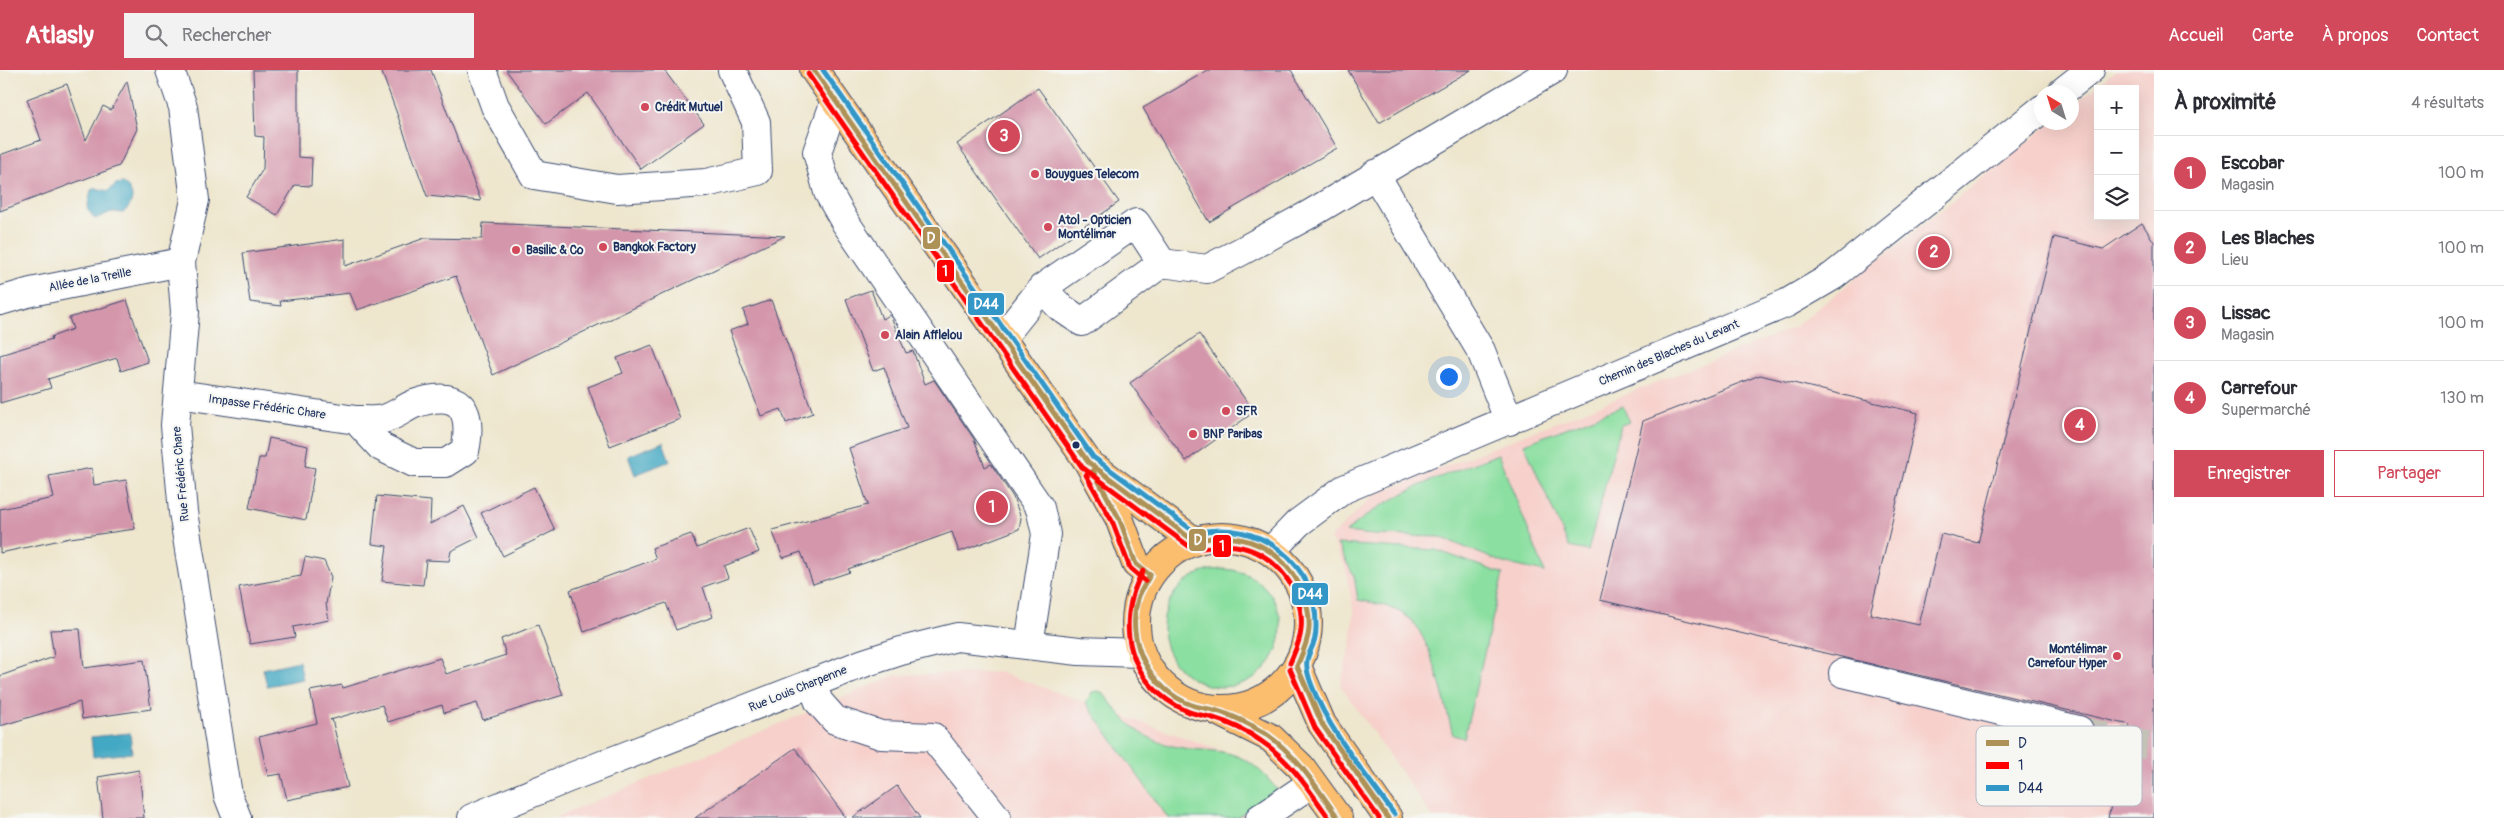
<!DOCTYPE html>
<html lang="fr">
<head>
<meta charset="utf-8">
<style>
  :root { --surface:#fff; --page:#f2f2f3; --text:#2b2b33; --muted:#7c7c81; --line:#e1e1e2; --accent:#d1495b }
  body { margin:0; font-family:Pangolin,sans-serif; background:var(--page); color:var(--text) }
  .controls { position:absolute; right:15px; top:15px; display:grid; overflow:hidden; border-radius:0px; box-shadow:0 5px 20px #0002 }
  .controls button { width:45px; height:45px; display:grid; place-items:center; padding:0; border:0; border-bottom:1px solid var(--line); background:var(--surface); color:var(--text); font:25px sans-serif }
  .compass { position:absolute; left:2034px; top:15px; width:45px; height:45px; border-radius:50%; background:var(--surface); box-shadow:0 5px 20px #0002; rotate:322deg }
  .you { position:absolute; left:1448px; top:306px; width:18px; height:18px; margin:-12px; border:4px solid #fff; border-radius:50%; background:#1a73e8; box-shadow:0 0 0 8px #1a73e833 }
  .badge { display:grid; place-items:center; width:32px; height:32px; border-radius:50%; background:var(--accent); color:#fff; font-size:16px; font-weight:700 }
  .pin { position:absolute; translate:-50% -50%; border:2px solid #fff; box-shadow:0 1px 5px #0006 }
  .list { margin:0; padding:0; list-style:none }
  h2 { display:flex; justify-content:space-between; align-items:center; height:65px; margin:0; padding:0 20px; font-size:21px }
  h2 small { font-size:16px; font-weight:400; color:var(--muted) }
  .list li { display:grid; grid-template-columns:32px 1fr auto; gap:15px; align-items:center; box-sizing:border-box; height:75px; padding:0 20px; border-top:1px solid var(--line) }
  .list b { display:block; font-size:19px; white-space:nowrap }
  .list p { margin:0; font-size:16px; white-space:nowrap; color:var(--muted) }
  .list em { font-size:16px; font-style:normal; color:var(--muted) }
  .actions { display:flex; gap:10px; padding:15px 20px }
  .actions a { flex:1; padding:11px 0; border:1px solid var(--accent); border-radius:0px; text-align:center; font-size:18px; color:var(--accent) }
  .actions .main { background:var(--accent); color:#fff }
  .icon { flex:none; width:28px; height:28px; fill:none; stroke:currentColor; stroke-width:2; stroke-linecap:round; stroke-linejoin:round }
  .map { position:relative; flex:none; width:2154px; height:748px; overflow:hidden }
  header { display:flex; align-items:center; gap:30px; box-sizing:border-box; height:70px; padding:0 25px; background:var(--accent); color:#fff }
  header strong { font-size:24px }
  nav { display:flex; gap:28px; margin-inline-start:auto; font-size:18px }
  .search { width:350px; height:45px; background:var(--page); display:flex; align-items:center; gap:12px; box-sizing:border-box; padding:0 18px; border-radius:0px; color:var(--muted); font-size:19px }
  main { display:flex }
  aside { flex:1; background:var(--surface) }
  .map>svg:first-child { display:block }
  .built { fill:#f7d0cb; fill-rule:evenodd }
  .green { fill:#8bdfa0; stroke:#53877f }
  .water { fill:#43a8c3; stroke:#2f6c90 }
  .building { fill:#d496ab }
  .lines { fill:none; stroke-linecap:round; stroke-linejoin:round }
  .minor-tunnel { stroke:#c4c1b7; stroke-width:28; stroke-dasharray:28 14; stroke-linecap:butt }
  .minor-casing { stroke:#3b4a6f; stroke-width:30 }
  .major-casing { stroke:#3b4a6f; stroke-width:30 }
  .minor { stroke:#fff; stroke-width:28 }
  .major { stroke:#fbbd6e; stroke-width:28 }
  .bus-1-casing { stroke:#f6f6f2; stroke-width:9 }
  .bus-2-casing { stroke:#f6f6f2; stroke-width:9 }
  .bus-3-casing { stroke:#f6f6f2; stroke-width:9 }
  .bus-1 { stroke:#ae9156; stroke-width:5 }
  .bus-2 { stroke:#f00; stroke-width:5 }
  .bus-3 { stroke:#3297c7; stroke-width:5 }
  .poi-dot { fill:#d1495b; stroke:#f6f6f2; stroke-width:2 }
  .bus-dot { fill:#1b2f5e; stroke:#f6f6f2; stroke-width:2 }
  .labels { text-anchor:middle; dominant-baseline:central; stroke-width:4; stroke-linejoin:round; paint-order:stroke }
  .poi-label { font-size:12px; font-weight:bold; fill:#1b2f5e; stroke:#f6f6f2; text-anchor:start }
  .street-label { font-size:12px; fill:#1b2f5e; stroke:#f6f6f2 }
  .key { fill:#f6f6f2; stroke:#b4bac6; stroke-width:1 }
  .key-label { font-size:14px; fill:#1b2f5e }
  .line-badge { stroke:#f6f6f2; stroke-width:2 }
  .badge-label { font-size:14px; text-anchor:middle; font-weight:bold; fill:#fff }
</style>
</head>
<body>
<header>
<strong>Atlasly</strong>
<div class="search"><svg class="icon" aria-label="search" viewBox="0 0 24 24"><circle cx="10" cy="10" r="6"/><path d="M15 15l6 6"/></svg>Rechercher</div>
<nav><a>Accueil</a><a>Carte</a><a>À propos</a><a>Contact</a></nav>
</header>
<main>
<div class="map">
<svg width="2154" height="748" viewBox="0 0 2154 748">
  <rect width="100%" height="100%" fill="#f6f6f2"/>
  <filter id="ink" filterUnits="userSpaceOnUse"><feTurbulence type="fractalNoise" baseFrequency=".02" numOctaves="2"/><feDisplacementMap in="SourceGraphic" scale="10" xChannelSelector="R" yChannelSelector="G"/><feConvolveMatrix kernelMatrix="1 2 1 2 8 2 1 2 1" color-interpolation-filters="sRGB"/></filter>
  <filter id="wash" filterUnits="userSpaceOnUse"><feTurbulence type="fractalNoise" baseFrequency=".0096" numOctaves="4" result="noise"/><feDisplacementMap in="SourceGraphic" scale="20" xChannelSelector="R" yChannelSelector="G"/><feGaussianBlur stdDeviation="1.12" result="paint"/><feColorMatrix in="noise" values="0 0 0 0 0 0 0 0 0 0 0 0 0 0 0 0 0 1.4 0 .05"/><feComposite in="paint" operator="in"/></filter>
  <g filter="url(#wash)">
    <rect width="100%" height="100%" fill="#eee6cd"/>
    <g class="built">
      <path d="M2116,0H2154V748H1433L1340,615L1351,574L1354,543L1345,496L1330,468L1374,425L1793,258L2051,53L2072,52V36ZM2098,19H2135V146H2098Z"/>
      <path d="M999,602L1248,690L1289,748H555L896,605Z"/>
    </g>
    <g class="green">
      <path d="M1623,336L1630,352L1621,355L1588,481L1569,477L1524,374Z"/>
      <path d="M1498,384L1545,502L1503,493L1440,467L1373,465L1346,462C1391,422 1444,406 1498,384Z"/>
      <path d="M1337,474L1436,480L1503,504L1464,668L1453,665C1445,634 1433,573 1411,550C1398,537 1375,533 1358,530L1354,506Z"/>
      <circle cx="1222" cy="558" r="59"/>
      <path d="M1098,621L1103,623C1116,640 1130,658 1150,668C1203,693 1233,661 1277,720L1237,748H1168L1086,633L1092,622Z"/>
    </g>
    <g class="water">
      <path d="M123,113C135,122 135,133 123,143L111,142L95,149L87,139L91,120L96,118L108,121L116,114Z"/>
      <path d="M663,372L670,391L635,405L628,386Z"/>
      <path d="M299,591L303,609L267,616L263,599Z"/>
      <path d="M130,663L132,683L93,687L91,667Z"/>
    </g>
    <g id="blocks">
      <g class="building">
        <path d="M253,0H298V87L312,88L311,116L295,115L277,145L246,127L263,99L264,67L255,66Z"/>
        <path d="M381,0H431L481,131L427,126Z"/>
        <path d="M506,0H664L704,54L641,99L588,23L546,54Z"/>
        <path d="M1208,0H1291L1337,78L1209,152L1143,38Z"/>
        <path d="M1348,0H1471L1379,53Z"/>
        <path d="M127,11L137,59L119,96L0,141V85L41,70L27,29L67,14L86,70L103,36L111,40Z"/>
        <path d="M1038,18L1119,132L1038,189L957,74Z"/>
        <path d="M483,153L785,166L493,305L456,206L357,240L350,223L280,231L281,236L250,232L243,183L345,169V196L425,168L482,169Z"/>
        <path d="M2142,153L2154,172V748H2108L2130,655L1600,530L1643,351L1760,305L1918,343L1870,544L1919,555L1941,464L1978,473L2054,167L2103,179Z"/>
        <path d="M871,220L882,249L890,245L906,283L913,281L925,314L934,310L974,369L985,397L991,394L1013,427L1021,448L1019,459L959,482L952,462L848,499L850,502L813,514L801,482L783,488L772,460L868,435L849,378L907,358L884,297L873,301L846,229Z"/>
        <path d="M127,230L148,292L121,301L117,288L48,309L51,318L0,333V285L52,269L51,267L73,259L69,248Z"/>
        <path d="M771,230L813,343L786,353L781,339L761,346L729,261L748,254L743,240Z"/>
        <path d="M1199,264L1254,342L1186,391L1130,313Z"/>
        <path d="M652,275L680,349L610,376L588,317L623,303L617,288Z"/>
        <path d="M269,368L308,376L305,396L315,398L306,450L249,438L259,388H265Z"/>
        <path d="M92,398L94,415L126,410L135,459L70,468L0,483V439L54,428L49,406Z"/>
        <path d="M534,417L555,460L503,486L481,443Z"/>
        <path d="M377,426L431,431L430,454L464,436L479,467L451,481L449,491L426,490L423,515L382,511L387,476L372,474Z"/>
        <path d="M749,458L759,482L724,496L728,508L703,517L713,547L676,560L666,533L584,562L570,520L656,489L652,478L691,464L697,478Z"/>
        <path d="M305,487L324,491L331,507L326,534L329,550L293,557L295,567L250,574L239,517L301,506Z"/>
        <path d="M538,555L563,625L483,650L477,633L444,643L442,635L388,652L382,635L330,650L332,649L348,717L287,730L281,704L268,706L259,667L317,653L310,621L342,615L343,618L440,588L446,604L506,585L501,569Z"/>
        <path d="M80,559L84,598L144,590L151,639L82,649L80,632L0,656V606L54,587L50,560Z"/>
        <path d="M795,678L846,748H695Z"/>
        <path d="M139,700L144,748H103L98,707Z"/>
        <path d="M897,716L920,748H852Z"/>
      </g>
    </g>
  </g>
  <g filter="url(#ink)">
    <use href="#blocks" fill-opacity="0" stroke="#3b4a6f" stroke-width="1"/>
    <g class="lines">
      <path class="minor-tunnel" d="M2079,660L2154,677"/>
      <defs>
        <g id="minor">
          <path d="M170,0L183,37L195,130L181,192L185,242L175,355L183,442L228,725L237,748"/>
          <path d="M482,0L495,36L534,105L617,119L706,113L758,101L756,52L732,0"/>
          <path d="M2062,22L2090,0"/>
          <path d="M835,31L817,82L828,122L845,152L1040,438L1046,464L1029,575"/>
          <path d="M1375,104L1481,281L1509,351"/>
          <path d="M1162,193L1207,199L1240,182L1310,144L1553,0"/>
          <path d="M0,231L31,222L181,192"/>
          <path d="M1003,267L1042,218L1136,153L1162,193L1082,252L1060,237L1042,218"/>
          <path d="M178,324L356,350L381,377L414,393H446L465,381C474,338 459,318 414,334C404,338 394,347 383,349C375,351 364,350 356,350"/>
          <path d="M1271,481L1298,453L1344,419L1787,233L1833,206L2042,39"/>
          <path d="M1843,603L2079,660"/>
          <path d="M812,614L819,632L835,650L881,665L933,667L997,748"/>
          <path d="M472,748L566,709L864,593L901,581L957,567L1079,581L1140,583"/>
          <path d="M1260,748L1312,713"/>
        </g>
        <g id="major">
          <path d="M814,0L1088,392L1119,448L1136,494L1150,505"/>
          <path d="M1097,399L1194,471"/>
          <circle cx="1222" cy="553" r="86"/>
          <path d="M1297,596L1322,654L1388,748"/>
          <path d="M1217,641L1271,668L1301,697L1338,748"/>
        </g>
      </defs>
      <use href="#minor" class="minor-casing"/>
      <use href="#major" class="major-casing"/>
      <use href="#minor" class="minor"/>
      <use href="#major" class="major"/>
      <defs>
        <g id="bus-1">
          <path d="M814,0L1088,392L1194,471C1209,468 1225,466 1240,469C1282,477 1311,518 1309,559C1308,572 1302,584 1297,596"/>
          <path d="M1093,401L1119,448L1136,494L1150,505"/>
          <path d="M1150,505C1146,513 1140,521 1138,529C1125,571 1150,620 1192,635C1199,638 1207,638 1214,640C1232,645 1250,654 1266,664C1297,685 1317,718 1338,748"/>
          <path d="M1297,596L1322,654L1388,748"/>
        </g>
        <g id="bus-2">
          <path d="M808,4L1082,397L1190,477C1204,481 1221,473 1236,476C1275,482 1305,521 1301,560C1300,572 1294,583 1290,593"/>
          <path d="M1086,405L1112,451L1130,498L1145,511"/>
          <path d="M1143,501C1113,554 1129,616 1187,641C1195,645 1205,645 1213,648C1230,653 1247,661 1261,671C1290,690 1309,720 1329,748"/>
          <path d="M1290,599L1315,658L1379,748"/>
        </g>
        <path id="bus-3" d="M823,0L1093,387L1196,463C1258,448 1318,492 1316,558C1316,586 1298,581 1312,616C1330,663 1365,703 1394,744"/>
      </defs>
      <use href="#bus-1" class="bus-1-casing"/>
      <use href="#bus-2" class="bus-2-casing"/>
      <use href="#bus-3" class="bus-3-casing"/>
      <use href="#bus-1" class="bus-1"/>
      <use href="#bus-2" class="bus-2"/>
      <use href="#bus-3" class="bus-3"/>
    </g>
  </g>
  <g class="poi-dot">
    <circle cx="645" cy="37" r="5"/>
    <circle cx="1035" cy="104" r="5"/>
    <circle cx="1048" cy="157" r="5"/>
    <circle cx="603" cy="177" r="5"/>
    <circle cx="516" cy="180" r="5"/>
    <circle cx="885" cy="265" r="5"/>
    <circle cx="1226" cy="341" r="5"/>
    <circle cx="1193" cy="364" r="5"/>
    <circle cx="2117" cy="586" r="5"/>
  </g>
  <circle class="bus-dot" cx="1076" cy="375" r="4.5"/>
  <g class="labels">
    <g class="poi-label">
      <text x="655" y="37">Crédit Mutuel</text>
      <text x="1045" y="104">Bouygues Telecom</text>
      <text x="1058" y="150">Atol - Opticien<tspan x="1058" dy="14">Montélimar</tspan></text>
      <text x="613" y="177">Bangkok Factory</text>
      <text x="526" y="180">Basilic &amp; Co</text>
      <text x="895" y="265">Alain Afflelou</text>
      <text x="1236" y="341">SFR</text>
      <text x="1203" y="364">BNP Paribas</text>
      <text x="2107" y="579" text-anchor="end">Montélimar<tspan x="2107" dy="14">Carrefour Hyper</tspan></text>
    </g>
    <g class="street-label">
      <text transform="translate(90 210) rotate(-11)">Allée de la Treille</text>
      <text transform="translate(1669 283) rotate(-23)">Chemin des Blaches du Levant</text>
      <text transform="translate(267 337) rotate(8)">Impasse Frédéric Chare</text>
      <text transform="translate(181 404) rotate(-95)">Rue Frédéric Chare</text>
      <text transform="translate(798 619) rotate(-22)">Rue Louis Charpenne</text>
    </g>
  </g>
  <rect x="1976" y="656" width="166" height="80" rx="8" class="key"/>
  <rect x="1986" y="670" width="23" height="6" fill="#ae9156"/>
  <rect x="1986" y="692" width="23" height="7" fill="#f00"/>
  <rect x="1986" y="715" width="23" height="6" fill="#3297c7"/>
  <g class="key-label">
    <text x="2018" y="678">D</text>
    <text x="2018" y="700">1</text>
    <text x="2018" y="723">D44</text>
  </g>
  <g class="line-badge">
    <rect x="922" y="156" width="19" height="24" rx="5" fill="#ae9156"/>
    <rect x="936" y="189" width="19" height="24" rx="5" fill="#f00"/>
    <rect x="967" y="222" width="38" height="24" rx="5" fill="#3297c7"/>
    <rect x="1188" y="458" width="19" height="24" rx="5" fill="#ae9156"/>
    <rect x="1212" y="464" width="20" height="24" rx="5" fill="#f00"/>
    <rect x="1291" y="512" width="38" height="24" rx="5" fill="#3297c7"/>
  </g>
  <g class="badge-label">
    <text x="931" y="173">D</text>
    <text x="945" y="206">1</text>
    <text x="986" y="239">D44</text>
    <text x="1198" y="475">D</text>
    <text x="1222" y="481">1</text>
    <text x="1310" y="529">D44</text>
  </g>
</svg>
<div class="controls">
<button>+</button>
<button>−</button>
<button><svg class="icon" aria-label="layers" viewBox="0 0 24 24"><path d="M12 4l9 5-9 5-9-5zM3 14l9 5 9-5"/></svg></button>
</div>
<svg class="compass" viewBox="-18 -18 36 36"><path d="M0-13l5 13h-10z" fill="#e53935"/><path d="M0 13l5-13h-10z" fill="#7c7c81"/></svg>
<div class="you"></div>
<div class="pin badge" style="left:992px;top:437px">1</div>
<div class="pin badge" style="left:1934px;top:182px">2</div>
<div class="pin badge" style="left:1004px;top:66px">3</div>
<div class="pin badge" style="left:2080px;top:355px">4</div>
</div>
<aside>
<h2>À proximité<small>4 résultats</small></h2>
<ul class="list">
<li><span class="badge">1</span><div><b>Escobar</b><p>Magasin</p></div><em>100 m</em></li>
<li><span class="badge">2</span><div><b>Les Blaches</b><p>Lieu</p></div><em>100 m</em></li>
<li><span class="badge">3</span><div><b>Lissac</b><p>Magasin</p></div><em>100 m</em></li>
<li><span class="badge">4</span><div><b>Carrefour</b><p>Supermarché</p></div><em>130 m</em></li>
</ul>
<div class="actions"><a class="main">Enregistrer</a><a>Partager</a></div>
</aside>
</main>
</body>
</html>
